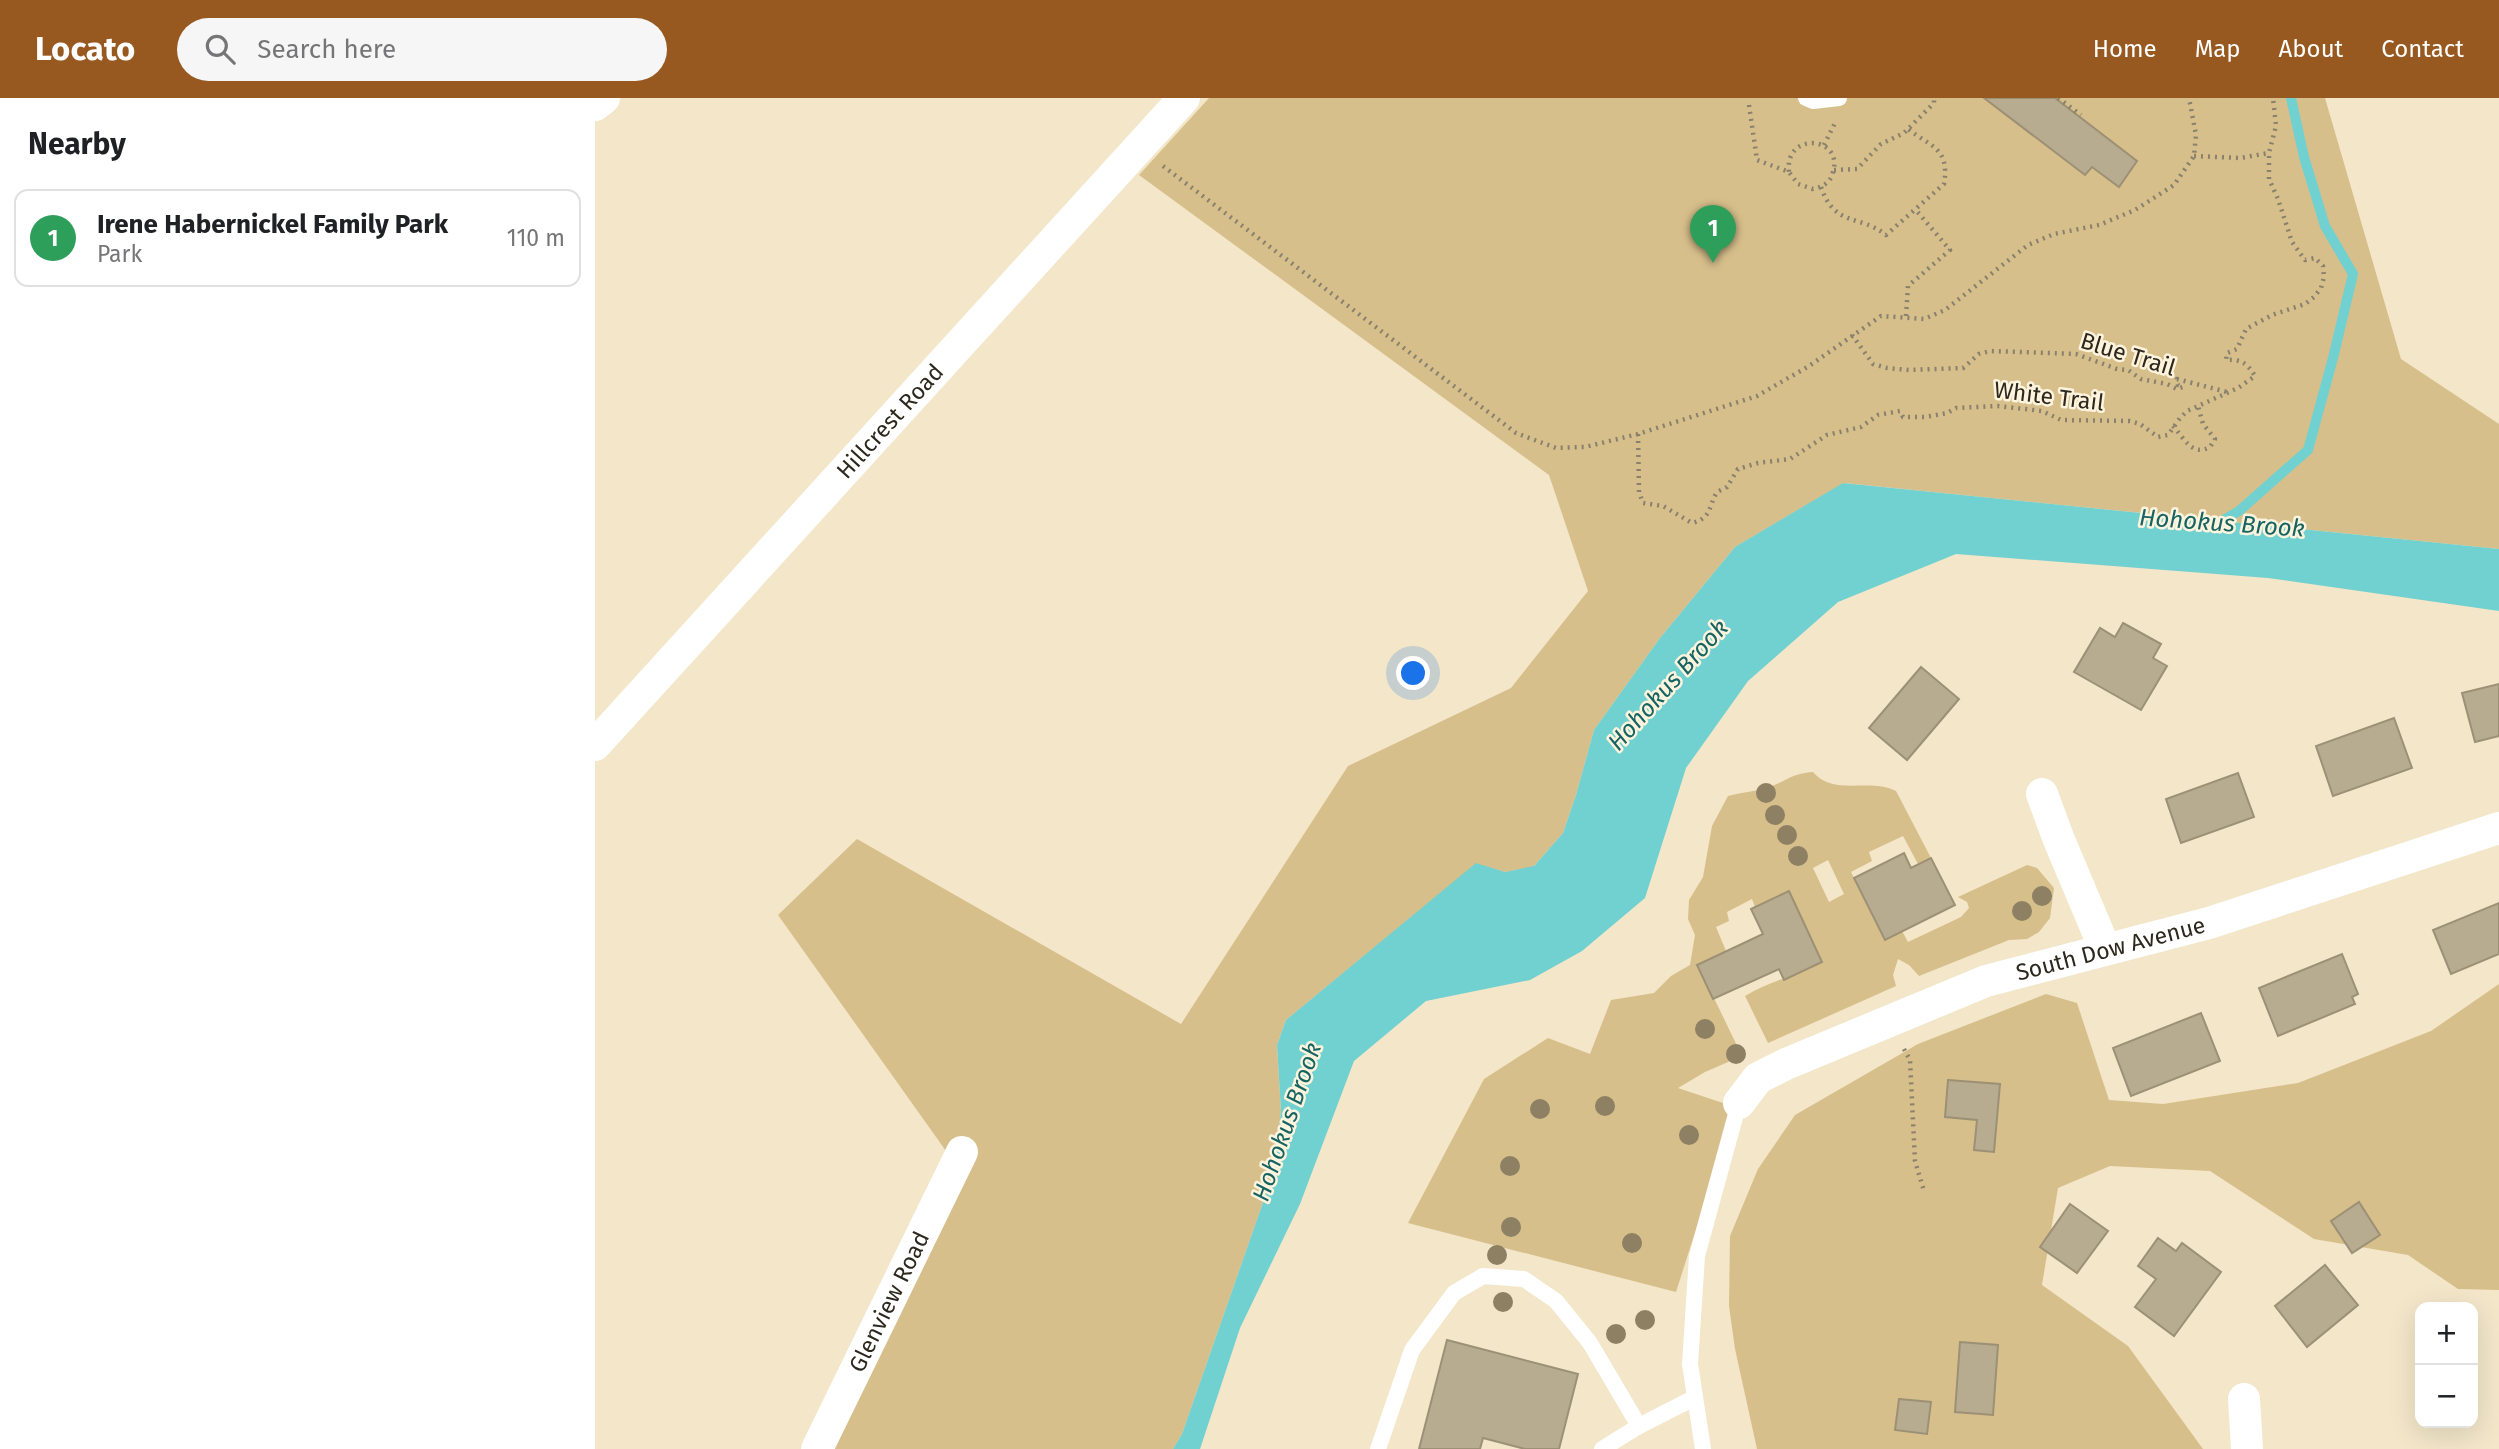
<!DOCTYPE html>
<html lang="en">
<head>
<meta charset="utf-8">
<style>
  :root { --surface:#fff; --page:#f6f6f6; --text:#202124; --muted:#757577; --line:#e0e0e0; --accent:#97591f }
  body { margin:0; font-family:"Fira Sans",sans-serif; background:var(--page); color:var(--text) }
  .controls { position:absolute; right:21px; bottom:21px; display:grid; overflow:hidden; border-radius:14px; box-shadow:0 7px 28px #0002 }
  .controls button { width:63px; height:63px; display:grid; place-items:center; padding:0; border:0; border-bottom:2px solid var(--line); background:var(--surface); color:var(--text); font:35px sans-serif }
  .you { position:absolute; left:819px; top:576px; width:24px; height:24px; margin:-18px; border:5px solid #fff; border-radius:50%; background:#1a73e8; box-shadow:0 0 0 10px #1a73e833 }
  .badge { display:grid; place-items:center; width:46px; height:46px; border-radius:50%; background:var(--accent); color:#fff; font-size:23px; font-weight:700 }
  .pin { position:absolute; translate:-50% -58px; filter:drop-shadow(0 2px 4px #0008) }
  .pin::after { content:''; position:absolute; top:37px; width:24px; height:21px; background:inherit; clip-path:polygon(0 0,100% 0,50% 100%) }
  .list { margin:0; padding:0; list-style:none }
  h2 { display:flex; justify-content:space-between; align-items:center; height:91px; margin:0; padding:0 28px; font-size:30px }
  h2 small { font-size:23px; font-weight:400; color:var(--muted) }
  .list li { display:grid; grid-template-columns:46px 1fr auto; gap:21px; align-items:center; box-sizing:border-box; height:98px; margin:0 14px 14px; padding:0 14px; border:2px solid var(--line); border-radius:14px }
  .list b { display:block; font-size:26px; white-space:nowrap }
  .list p { margin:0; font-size:23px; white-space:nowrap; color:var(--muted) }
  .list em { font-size:23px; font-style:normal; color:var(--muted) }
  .icon { flex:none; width:38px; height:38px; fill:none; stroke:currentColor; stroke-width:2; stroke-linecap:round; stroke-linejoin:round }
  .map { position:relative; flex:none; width:1904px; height:1351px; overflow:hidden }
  header { display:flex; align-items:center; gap:42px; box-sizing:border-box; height:98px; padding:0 35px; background:var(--accent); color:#fff }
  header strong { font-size:33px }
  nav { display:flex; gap:38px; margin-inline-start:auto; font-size:24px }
  .search { width:490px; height:63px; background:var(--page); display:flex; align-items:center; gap:18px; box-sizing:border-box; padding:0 24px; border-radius:38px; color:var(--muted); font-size:26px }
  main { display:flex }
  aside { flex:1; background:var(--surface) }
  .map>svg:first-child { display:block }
  .green { fill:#d7bf8b; fill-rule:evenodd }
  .water { fill:#71d0d0 }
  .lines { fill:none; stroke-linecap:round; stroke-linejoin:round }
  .stream { stroke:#71d0d0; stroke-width:10 }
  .building { fill:#b7ab90; stroke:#9c9075; stroke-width:2 }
  .path { stroke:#89816d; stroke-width:4.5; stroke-dasharray:2 5; stroke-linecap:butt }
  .service { stroke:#fff; stroke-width:16 }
  .minor { stroke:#fff; stroke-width:32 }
  .tree { fill:#8d8063 }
  .labels { text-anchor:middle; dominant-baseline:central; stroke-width:5; stroke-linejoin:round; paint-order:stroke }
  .street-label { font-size:23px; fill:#2d281d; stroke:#fef3dc }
  .water-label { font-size:24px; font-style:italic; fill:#146464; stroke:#fef3dc }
</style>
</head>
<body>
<header>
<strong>Locato</strong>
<div class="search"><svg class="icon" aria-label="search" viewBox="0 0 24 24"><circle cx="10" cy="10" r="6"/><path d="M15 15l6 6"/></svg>Search here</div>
<nav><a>Home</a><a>Map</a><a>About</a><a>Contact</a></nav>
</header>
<main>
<aside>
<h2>Nearby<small></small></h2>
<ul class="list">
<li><span class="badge" style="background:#2e9e5b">1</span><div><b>Irene Habernickel Family Park</b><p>Park</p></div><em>110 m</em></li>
</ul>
</aside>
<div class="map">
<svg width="1904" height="1351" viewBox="0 0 1904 1351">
  <rect width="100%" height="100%" fill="#f3e6c9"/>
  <g class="green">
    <path d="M614,0H1730L1806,261L1904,326V451L1249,385L1140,449L1065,540L999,632L981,697L968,735L938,769L910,774L881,766L691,922L682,947L686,1013L679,1073L587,1336L578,1351H213L356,1060L183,817L262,741L586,926L753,668L916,590L993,493L954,377L544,77Z"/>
    <path d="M1218,674C1239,699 1275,679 1301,693L1336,760L1323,766L1308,738L1274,754L1277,763L1256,774L1290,842L1307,833L1313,844L1366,819L1374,810L1372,804L1363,799L1432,767L1442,770L1459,790L1455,820L1444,834L1432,841L1414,842L1324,878L1314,867L1303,861L1298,877L1301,888L1173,945L1150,898C1174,883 1202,878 1226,864L1194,793L1160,809L1157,801L1132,814L1134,823L1121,829L1131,853L1103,867L1147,958L1110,974L1083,990L1140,1009L1081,1194L813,1125L889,981L953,940L995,956L1016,902L1059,895L1076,878L1095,867L1100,837L1093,821L1094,802L1108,779L1117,728L1133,698C1147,694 1165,693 1177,688C1195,681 1196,676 1218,674ZM1233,762L1249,796L1234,804L1218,770Z"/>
    <path d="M1904,886V1192L1863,1191L1813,1157L1719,1141L1615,1073L1515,1068L1463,1090L1447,1187L1533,1248L1608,1351H1162L1140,1251L1134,1208L1135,1138L1163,1071L1200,1017L1323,946L1451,896L1482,905L1514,1002L1568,1006L1703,985L1836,933Z"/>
  </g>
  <path class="water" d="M1248,385L1904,451V513L1673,480L1361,456L1243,504L1153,583L1091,670L1050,800L987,853L935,882L831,903L759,963L705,1106L645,1230L605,1351H578L587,1336L679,1073L686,1013L682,947L691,922L881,765L910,774L939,768L968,735L981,697L999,632L1065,540L1140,449Z"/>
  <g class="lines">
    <path class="stream" d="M1615,430L1644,413L1713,352L1738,260L1758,176L1730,128L1709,59L1696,0"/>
  </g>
  <g class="building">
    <path d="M1389,0H1460L1542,63L1524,89L1497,69L1490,77Z"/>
    <path d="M1528,525L1566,546L1558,560L1572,568L1546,612L1479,574L1505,530L1520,539Z"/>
    <path d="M1326,569L1364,601L1312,662L1274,630Z"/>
    <path d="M1904,586V638L1880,644L1867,595Z"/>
    <path d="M1799,620L1817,670L1738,698L1721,648Z"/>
    <path d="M1643,675L1659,719L1586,745L1571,701Z"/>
    <path d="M1309,755L1316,770L1336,760L1360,807L1290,842L1259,780Z"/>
    <path d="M1194,793L1227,864L1189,882L1184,871L1118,901L1102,867L1168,836L1156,811Z"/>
    <path d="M1904,805V856L1856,876L1838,832Z"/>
    <path d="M1747,856L1763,896L1757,899L1760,906L1683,938L1664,890Z"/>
    <path d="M1606,915L1625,963L1536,998L1518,950Z"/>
    <path d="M1353,982L1405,986L1399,1054L1379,1052L1382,1022L1350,1019Z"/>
    <path d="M1764,1104L1785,1137L1757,1155L1736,1123Z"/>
    <path d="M1475,1106L1513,1133L1482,1175L1445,1149Z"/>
    <path d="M1563,1140L1581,1153L1587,1145L1626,1174L1579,1238L1540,1209L1561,1181L1543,1168Z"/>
    <path d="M1730,1167L1763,1207L1712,1249L1680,1208Z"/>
    <path d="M852,1242L983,1276L964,1351H930L888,1340L885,1351H824Z"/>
    <path d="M1365,1244L1403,1247L1398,1317L1360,1314Z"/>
    <path d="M1304,1301L1336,1304L1332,1336L1300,1332Z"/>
  </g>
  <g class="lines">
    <g class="path">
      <path d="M1463,0L1486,17"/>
      <path d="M1154,7L1162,62L1194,74L1203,86L1218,91C1228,89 1236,84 1238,74C1249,38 1189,33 1194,74"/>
      <path d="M1229,47L1240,25"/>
      <path d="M1599,58L1645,60L1674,55"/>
      <path d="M568,68L921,335L961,350L990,349L1043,336L1162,298L1214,268L1286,218L1329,221L1350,212L1433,147L1459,136L1504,127L1540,112L1579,87L1599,58L1601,37L1594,0"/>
      <path d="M1239,72L1262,71L1286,46L1309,35L1339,5V0"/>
      <path d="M1226,89C1240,130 1265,116 1291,137L1349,86C1355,50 1336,49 1313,31"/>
      <path d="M1311,218L1313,188L1355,152L1320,111"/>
      <path d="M1257,237L1278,266L1292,270L1314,272L1368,270L1384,256L1395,253L1481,256L1522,271L1533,272L1546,281L1572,286L1582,291L1588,289L1583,287L1582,281L1632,294"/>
      <path d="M1578,328C1589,340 1597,359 1615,349L1620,341L1608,326L1603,308"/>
      <path d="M1043,336L1044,394L1048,405L1068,408L1097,425C1117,420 1113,409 1122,394L1132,389L1143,371L1163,365L1195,361L1232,337L1266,329L1283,317L1305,313L1308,319H1330L1352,315L1361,310L1403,308L1447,313L1466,322L1535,323L1545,326L1563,339L1573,337L1585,320L1592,313L1643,290L1660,278C1652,265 1646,261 1631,262L1632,255L1642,251L1651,231L1677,217L1710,206L1719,199L1726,190L1729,179L1728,168L1720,160L1710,162L1697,144L1683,101L1674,81V55L1681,28L1678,0"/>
      <path d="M1309,951L1315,962L1320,1063L1329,1093"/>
    </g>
    <g class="service">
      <path d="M1211,0L1218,3L1244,0"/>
      <path d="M783,1351L817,1252L859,1195L888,1178L929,1181L961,1203L995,1245L1044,1328"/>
      <path d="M1007,1351L1044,1328L1099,1300"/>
      <path d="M1108,1351L1095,1266L1102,1158L1144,1005"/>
    </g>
    <g class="minor">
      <path d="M0,7L9,0"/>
      <path id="s1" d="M0,647L589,0"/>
      <path d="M1447,696L1464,742L1510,851"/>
      <path id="s2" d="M1144,1005L1163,980L1191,966L1391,883L1614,825L1904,730"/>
      <path d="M1649,1301L1652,1351"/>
      <path id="s3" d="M222,1351L367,1054"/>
    </g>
  </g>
  <g class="tree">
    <circle cx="1171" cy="695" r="10"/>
    <circle cx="1180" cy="717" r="10"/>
    <circle cx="1192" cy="737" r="10"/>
    <circle cx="1203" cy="758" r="10"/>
    <circle cx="1447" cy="798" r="10"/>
    <circle cx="1427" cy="813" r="10"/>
    <circle cx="1110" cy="931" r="10"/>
    <circle cx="1141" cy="956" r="10"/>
    <circle cx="1010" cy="1008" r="10"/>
    <circle cx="945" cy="1011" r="10"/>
    <circle cx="1094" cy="1037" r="10"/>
    <circle cx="915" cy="1068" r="10"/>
    <circle cx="916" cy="1129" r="10"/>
    <circle cx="1037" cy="1145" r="10"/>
    <circle cx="902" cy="1157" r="10"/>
    <circle cx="908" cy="1204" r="10"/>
    <circle cx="1050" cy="1222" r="10"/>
    <circle cx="1021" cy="1236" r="10"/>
  </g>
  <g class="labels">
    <g class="street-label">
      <text transform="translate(1533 256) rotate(17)">Blue Trail</text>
      <text transform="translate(1454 298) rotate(7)">White Trail</text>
      <text stroke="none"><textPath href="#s1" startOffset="438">Hillcrest Road</textPath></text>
      <text stroke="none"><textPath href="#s2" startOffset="408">South Dow Avenue</textPath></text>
      <text stroke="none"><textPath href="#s3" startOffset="164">Glenview Road</textPath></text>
    </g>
    <g class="water-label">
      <text transform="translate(1627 425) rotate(4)">Hohokus Brook</text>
      <text transform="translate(1073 587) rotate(-48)">Hohokus Brook</text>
      <text transform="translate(692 1024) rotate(-71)">Hohokus Brook</text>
    </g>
  </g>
</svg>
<div class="controls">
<button>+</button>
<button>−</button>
</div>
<div class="you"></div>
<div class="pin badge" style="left:1118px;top:165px;background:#2e9e5b">1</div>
</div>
</main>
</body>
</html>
